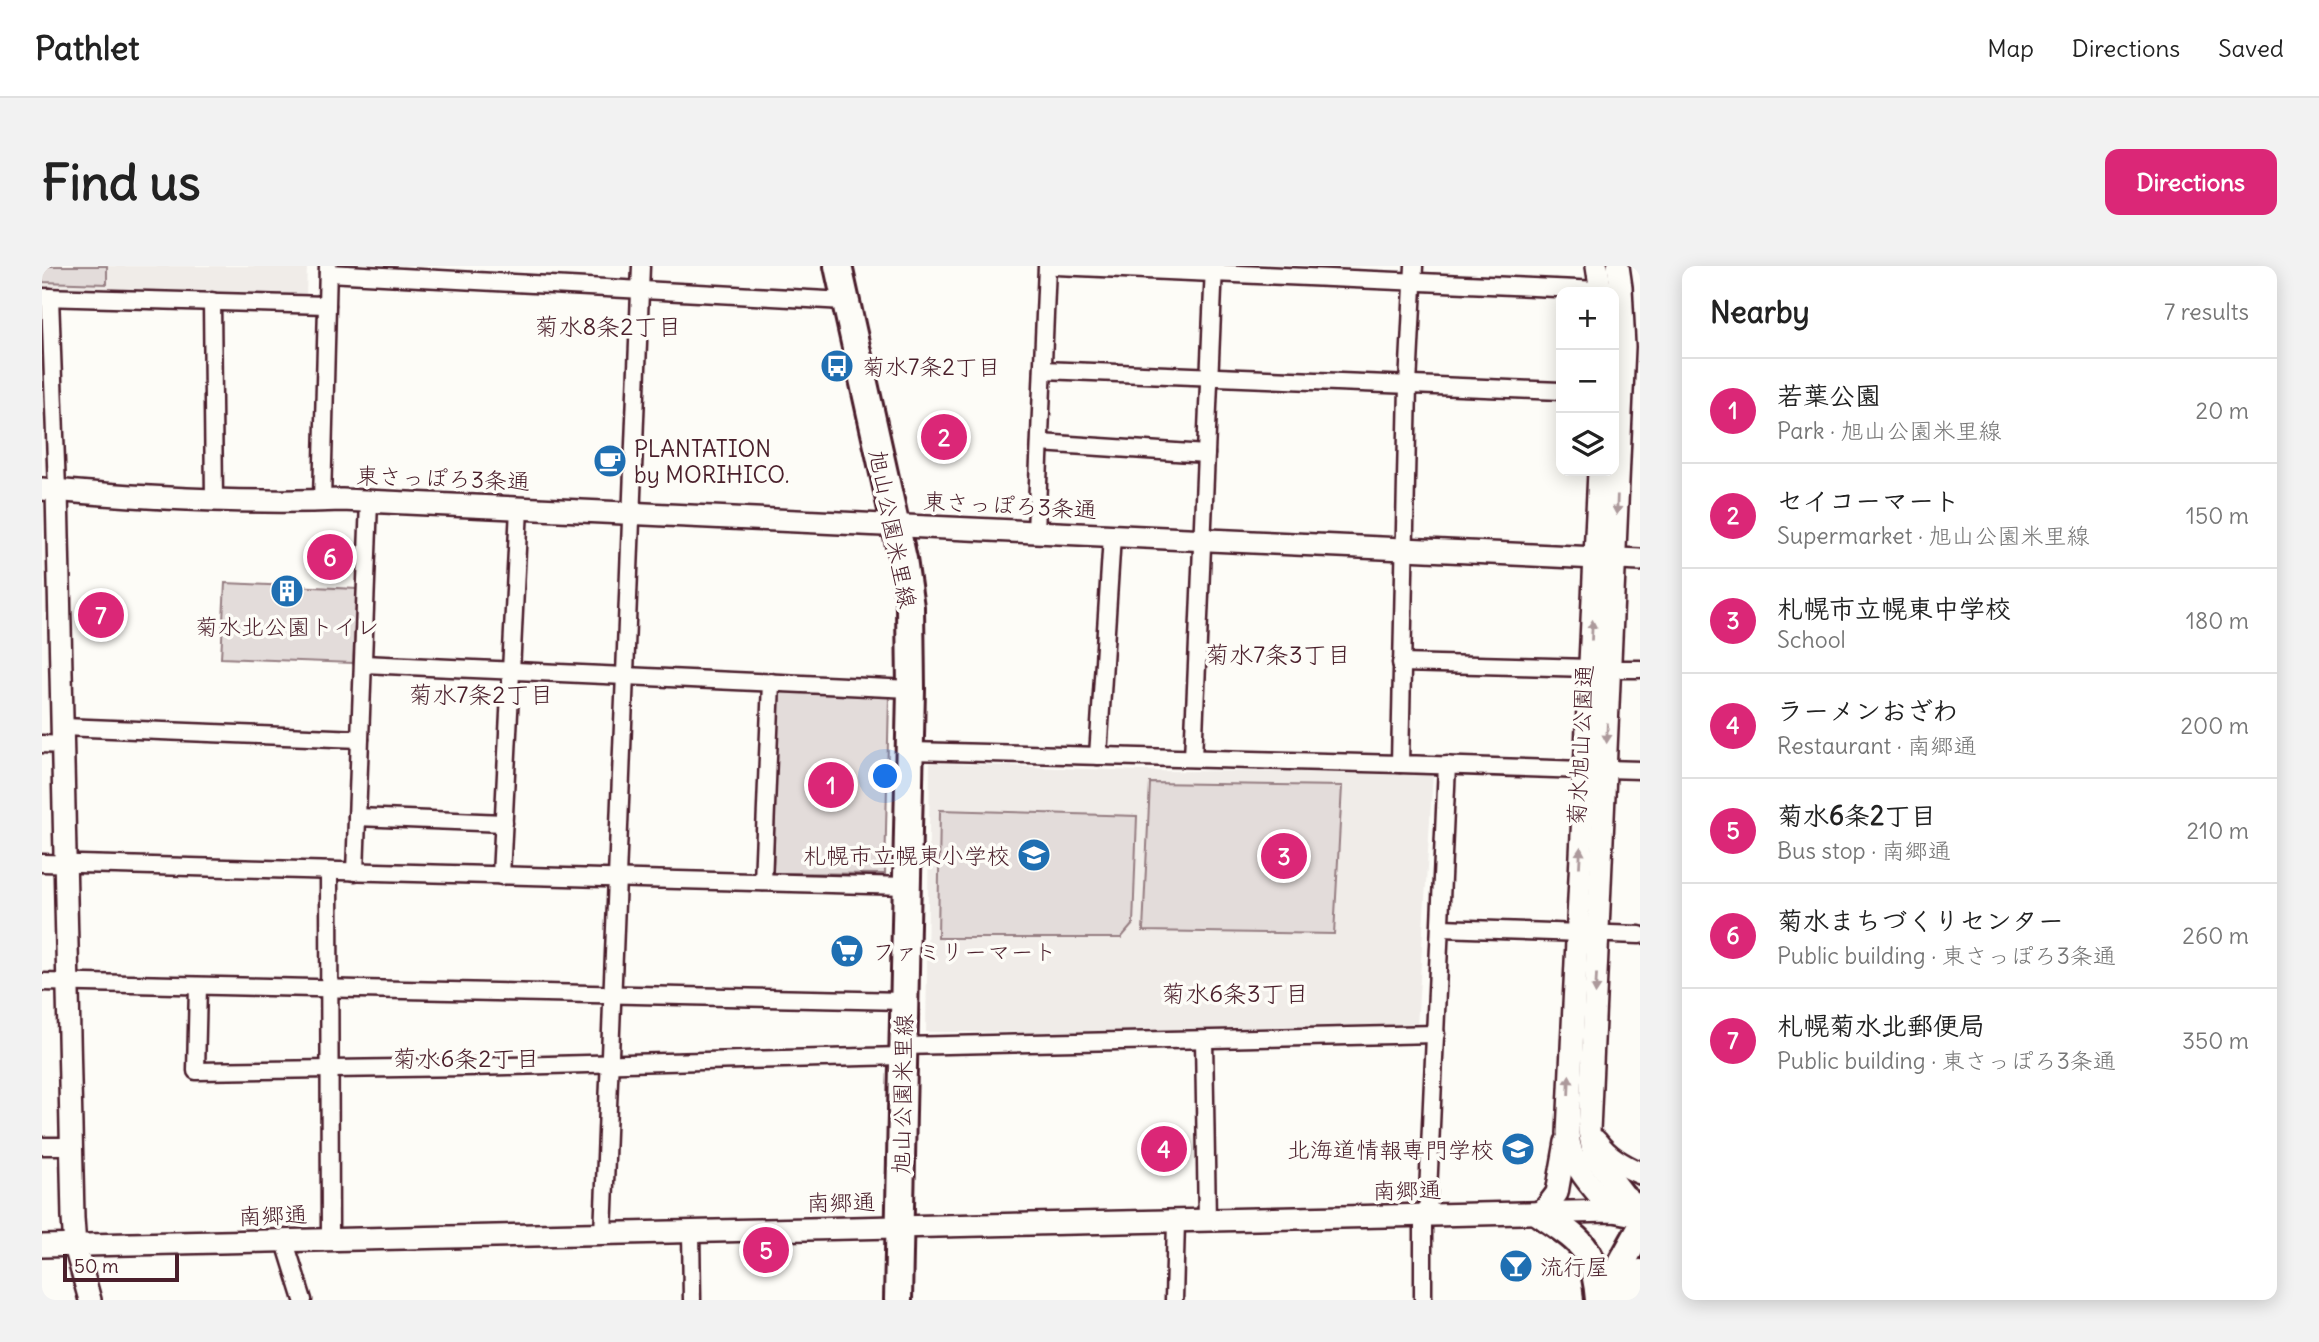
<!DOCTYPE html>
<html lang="en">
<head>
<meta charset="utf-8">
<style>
  :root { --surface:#fff; --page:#f2f2f2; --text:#222; --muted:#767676; --line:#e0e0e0; --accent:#db2777 }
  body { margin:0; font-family:Delius,"Klee One",sans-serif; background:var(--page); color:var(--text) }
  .controls { position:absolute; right:21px; top:21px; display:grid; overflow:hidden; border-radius:14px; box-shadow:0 4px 18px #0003 }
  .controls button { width:63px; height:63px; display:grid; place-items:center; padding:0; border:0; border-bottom:2px solid var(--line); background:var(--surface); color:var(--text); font:35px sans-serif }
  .scale { position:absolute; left:21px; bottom:18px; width:116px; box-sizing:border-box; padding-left:7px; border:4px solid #4a1f2b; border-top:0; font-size:19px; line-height:24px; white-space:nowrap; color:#4a1f2b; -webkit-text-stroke:5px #fdfcf7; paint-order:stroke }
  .you { position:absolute; left:844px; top:511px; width:24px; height:24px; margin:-18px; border:5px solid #fff; border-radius:50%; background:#1a73e8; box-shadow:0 0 0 10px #1a73e833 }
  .badge { display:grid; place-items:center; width:46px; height:46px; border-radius:50%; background:var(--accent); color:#fff; font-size:23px; font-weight:700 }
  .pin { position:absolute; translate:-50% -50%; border:4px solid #fff; box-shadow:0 2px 7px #0006 }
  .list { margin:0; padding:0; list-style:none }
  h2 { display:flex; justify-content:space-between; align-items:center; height:91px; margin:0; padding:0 28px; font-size:30px }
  h2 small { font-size:23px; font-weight:400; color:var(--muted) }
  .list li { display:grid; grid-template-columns:46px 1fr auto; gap:21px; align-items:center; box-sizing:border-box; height:105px; padding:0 28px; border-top:2px solid var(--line) }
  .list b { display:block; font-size:26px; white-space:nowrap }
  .list p { margin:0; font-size:23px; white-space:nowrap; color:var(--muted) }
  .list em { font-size:23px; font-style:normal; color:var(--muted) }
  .icon { flex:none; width:38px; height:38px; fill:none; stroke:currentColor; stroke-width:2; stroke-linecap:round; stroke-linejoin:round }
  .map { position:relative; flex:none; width:1598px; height:1034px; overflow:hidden; border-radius:14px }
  header { display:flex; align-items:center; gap:42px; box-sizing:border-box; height:98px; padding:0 35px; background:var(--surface); border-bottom:2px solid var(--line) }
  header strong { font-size:33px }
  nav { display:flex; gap:38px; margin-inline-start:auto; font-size:24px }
  .intro { display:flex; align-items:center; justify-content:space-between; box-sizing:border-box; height:168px; padding:0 42px }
  h1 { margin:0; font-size:49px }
  .button { padding:18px 32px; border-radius:14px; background:var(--accent); color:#fff; font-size:24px; font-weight:700 }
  main { display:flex; gap:42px; padding:0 42px }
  aside { flex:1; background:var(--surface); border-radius:14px; box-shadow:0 4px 18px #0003 }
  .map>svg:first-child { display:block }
  .built { fill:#f0ece8 }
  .green { fill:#e3dcda; stroke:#967e82; stroke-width:2 }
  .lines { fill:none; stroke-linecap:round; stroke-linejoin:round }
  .minor-casing { stroke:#4a1f2b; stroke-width:21 }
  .tertiary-casing { stroke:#4a1f2b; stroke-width:26 }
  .primary-casing { stroke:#4a1f2b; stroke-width:32 }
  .minor { stroke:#fdfcf7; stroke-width:16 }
  .tertiary { stroke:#fdfcf7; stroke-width:21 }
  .primary { stroke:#fdfcf7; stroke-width:26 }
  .oneway { fill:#ac999b }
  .labels { text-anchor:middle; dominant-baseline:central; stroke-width:7; stroke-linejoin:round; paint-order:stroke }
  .poi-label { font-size:23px; fill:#4a1f2b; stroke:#fdfcf7; text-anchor:start }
  .street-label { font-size:23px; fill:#4a1f2b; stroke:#fdfcf7 }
  .neighbourhood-label { font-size:24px; fill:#4a1f2b; stroke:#fdfcf7 }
</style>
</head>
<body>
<header>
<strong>Pathlet</strong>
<nav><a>Map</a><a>Directions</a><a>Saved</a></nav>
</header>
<div class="intro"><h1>Find us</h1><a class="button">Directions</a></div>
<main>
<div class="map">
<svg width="1598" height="1034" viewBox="0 0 1598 1034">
  <rect width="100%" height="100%" fill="#fdfcf7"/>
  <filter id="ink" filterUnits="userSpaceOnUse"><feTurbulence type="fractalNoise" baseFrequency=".0143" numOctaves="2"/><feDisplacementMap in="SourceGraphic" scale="14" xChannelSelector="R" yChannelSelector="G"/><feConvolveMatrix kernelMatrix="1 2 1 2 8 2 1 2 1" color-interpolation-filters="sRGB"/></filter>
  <g filter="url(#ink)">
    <g class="built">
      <path d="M0,0H265L264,31L0,24Z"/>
      <path d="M888,497L1101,505L1391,506L1375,761L1165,767L884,766Z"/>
    </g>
    <g class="green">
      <path d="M0,0H65V18L0,16Z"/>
      <path d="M183,317L315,323L311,397L179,392Z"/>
      <path d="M736,425L847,430L843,608L731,607Z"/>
      <path d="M1108,517L1300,520L1292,668L1101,665Z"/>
      <path d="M898,544L1095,550L1091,658L1079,672H896Z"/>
    </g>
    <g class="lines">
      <defs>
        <g id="minor">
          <path d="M1014,0L1558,24"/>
          <path d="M1372,0L1366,119L1358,498L1542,504"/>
          <path d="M286,7L803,35"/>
          <path d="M0,31L285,39"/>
          <path d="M8,31L15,224"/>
          <path d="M170,35L172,235"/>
          <path d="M1001,104L1519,125"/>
          <path d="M998,177L1164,188"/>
          <path d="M280,235L286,0"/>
          <path d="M994,266L1005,0"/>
          <path d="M1359,397L1548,402"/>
          <path d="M321,398L869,423"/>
          <path d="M1568,403H1598"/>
          <path d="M21,461L318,473"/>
          <path d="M0,478L21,479"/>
          <path d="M869,485L1358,498"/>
          <path d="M1056,490L1070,270"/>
          <path d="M1151,492L1172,0"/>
          <path d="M1564,503L1598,504"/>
          <path d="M315,551L462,557"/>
          <path d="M0,597L865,620"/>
          <path d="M287,605L288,974"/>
          <path d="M313,606L327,235"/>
          <path d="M459,610L477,242"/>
          <path d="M721,616L729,416"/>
          <path d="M1399,662L1598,669"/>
          <path d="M0,716L862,735"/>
          <path d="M156,720L154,805L426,801L860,790"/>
          <path d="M1162,774L1165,955"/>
          <path d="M860,780L1394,768"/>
          <path d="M0,880H30"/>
          <path d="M1385,950L1405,499"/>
          <path d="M649,965L650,1034"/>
          <path d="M561,968L599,0"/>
          <path d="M243,976L261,1034"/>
          <path d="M1132,1034L1134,955"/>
          <path d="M1381,1034V950"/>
        </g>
        <g id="tertiary">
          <path d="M1555,0L1559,26"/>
          <path d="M1576,0L1579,21L1582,81L1547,865L1552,890L1582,929L1598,942"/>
          <path d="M1557,205L1526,867C1529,903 1549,919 1571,945"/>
          <path d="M0,223C100,232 200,238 300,234L1598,294"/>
          <path d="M15,224L31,952L33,980L48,1034"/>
          <path d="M1554,875C1566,891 1580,899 1598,907"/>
          <path d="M1499,948L1515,927L1524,876"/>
          <path d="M0,980L1571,945L1598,950"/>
        </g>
        <g id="primary">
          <path d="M796,0L861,293L868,341L869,423L856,1034"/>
          <path d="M1499,948C1540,976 1553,982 1557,1034"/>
          <path d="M1559,1034L1598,964"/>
          <path d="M1584,1034L1598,1007"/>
        </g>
      </defs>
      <use href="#minor" class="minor-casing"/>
      <use href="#tertiary" class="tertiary-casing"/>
      <use href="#primary" class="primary-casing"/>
      <use href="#minor" class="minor"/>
      <use href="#tertiary" class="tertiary"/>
      <use href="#primary" class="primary"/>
    </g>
    <defs><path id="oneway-solid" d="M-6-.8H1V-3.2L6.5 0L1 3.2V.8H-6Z" transform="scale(1.75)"/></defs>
    <g class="oneway">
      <use href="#oneway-solid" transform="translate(1575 239) rotate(92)"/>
      <use href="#oneway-solid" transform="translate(1550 364) rotate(-87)"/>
      <use href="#oneway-solid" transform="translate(1565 467) rotate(92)"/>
      <use href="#oneway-solid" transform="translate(1538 591) rotate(-87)"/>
      <use href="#oneway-solid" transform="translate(1554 718) rotate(93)"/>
      <use href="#oneway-solid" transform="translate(1527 819) rotate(-88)"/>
    </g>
  </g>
  <defs>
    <symbol id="bus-disc" viewBox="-11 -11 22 22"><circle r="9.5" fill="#1f6fb2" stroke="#fdfcf7"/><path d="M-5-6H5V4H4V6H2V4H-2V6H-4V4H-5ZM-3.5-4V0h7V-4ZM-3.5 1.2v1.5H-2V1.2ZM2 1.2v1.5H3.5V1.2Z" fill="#fff"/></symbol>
    <symbol id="cafe-disc" viewBox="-11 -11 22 22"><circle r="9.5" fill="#1f6fb2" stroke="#fdfcf7"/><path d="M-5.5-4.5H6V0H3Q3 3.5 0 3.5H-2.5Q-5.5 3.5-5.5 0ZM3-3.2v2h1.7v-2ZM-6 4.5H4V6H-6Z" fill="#fff"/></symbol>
    <symbol id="building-disc" viewBox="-11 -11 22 22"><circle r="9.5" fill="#1f6fb2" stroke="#fdfcf7"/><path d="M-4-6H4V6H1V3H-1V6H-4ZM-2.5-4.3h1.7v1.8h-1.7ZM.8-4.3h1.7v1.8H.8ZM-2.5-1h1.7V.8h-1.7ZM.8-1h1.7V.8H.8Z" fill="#fff"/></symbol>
    <symbol id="school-disc" viewBox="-11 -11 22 22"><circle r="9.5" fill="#1f6fb2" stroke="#fdfcf7"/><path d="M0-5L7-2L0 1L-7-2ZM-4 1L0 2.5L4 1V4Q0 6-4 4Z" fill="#fff"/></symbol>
    <symbol id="supermarket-disc" viewBox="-11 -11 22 22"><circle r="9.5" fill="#1f6fb2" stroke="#fdfcf7"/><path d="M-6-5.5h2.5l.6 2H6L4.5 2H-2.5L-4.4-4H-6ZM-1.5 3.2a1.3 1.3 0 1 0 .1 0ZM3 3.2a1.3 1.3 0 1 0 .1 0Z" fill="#fff"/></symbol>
    <symbol id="university-disc" viewBox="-11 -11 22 22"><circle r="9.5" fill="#1f6fb2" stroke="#fdfcf7"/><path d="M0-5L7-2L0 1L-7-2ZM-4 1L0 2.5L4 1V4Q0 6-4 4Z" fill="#fff"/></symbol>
    <symbol id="bar-disc" viewBox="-11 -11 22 22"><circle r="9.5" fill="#1f6fb2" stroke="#fdfcf7"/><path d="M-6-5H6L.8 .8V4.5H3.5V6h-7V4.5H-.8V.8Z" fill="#fff"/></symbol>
  </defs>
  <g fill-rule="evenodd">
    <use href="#bus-disc" x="776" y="81" width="38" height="38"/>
    <use href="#cafe-disc" x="549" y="176" width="38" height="38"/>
    <use href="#building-disc" x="226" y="306" width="38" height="38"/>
    <use href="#school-disc" x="973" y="570" width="38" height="38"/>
    <use href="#supermarket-disc" x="786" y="666" width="38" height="38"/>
    <use href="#university-disc" x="1457" y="864" width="38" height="38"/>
    <use href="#bar-disc" x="1455" y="981" width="38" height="38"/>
  </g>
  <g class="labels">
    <g class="poi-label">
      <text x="820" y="100">菊水7条2丁目</text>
      <text x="592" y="182">PLANTATION<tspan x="592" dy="26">by MORIHICO.</tspan></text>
      <text x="245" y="360" text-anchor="middle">菊水北公園トイレ</text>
      <text x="968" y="589" text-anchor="end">札幌市立幌東小学校</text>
      <text x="830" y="685">ファミリーマート</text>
      <text x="1452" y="883" text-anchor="end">北海道情報専門学校</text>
      <text x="1498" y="1000">流行屋</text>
    </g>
    <g class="street-label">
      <text transform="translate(401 212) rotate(2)">東さっぽろ3条通</text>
      <text transform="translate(968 239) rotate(3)">東さっぽろ3条通</text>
      <text transform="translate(851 263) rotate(79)">旭山公園米里線</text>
      <text transform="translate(1538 479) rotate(-87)">菊水旭山公園通</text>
      <text transform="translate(860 828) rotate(-89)">旭山公園米里線</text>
      <text transform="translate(1365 924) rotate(-1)">南郷通</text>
      <text transform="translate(799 936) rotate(-1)">南郷通</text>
      <text transform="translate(231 949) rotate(-2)">南郷通</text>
    </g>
    <g class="neighbourhood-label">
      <text x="566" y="60">菊水8条2丁目</text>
      <text x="1236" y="388">菊水7条3丁目</text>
      <text x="439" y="428">菊水7条2丁目</text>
      <text x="1193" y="727">菊水6条3丁目</text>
      <text x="424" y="792">菊水6条2丁目</text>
    </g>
  </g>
</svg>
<div class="controls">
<button>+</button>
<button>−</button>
<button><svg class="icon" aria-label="layers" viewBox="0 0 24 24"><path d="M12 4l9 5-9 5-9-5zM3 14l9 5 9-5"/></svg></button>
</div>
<div class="scale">50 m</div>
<div class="you"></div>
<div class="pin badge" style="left:789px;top:519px">1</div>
<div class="pin badge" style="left:902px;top:171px">2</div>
<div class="pin badge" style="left:1242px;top:590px">3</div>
<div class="pin badge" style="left:1122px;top:883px">4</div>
<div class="pin badge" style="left:724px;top:984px">5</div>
<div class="pin badge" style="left:288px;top:291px">6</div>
<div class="pin badge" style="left:59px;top:349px">7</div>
</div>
<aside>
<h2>Nearby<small>7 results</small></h2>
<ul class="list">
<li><span class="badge">1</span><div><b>若葉公園</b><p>Park · 旭山公園米里線</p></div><em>20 m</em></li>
<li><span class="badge">2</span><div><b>セイコーマート</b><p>Supermarket · 旭山公園米里線</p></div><em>150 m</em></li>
<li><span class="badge">3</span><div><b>札幌市立幌東中学校</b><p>School</p></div><em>180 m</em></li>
<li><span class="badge">4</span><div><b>ラーメンおざわ</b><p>Restaurant · 南郷通</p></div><em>200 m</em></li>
<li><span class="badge">5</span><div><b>菊水6条2丁目</b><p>Bus stop · 南郷通</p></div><em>210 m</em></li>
<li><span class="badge">6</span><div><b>菊水まちづくりセンター</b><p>Public building · 東さっぽろ3条通</p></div><em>260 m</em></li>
<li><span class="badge">7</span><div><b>札幌菊水北郵便局</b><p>Public building · 東さっぽろ3条通</p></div><em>350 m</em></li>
</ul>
</aside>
</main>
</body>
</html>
